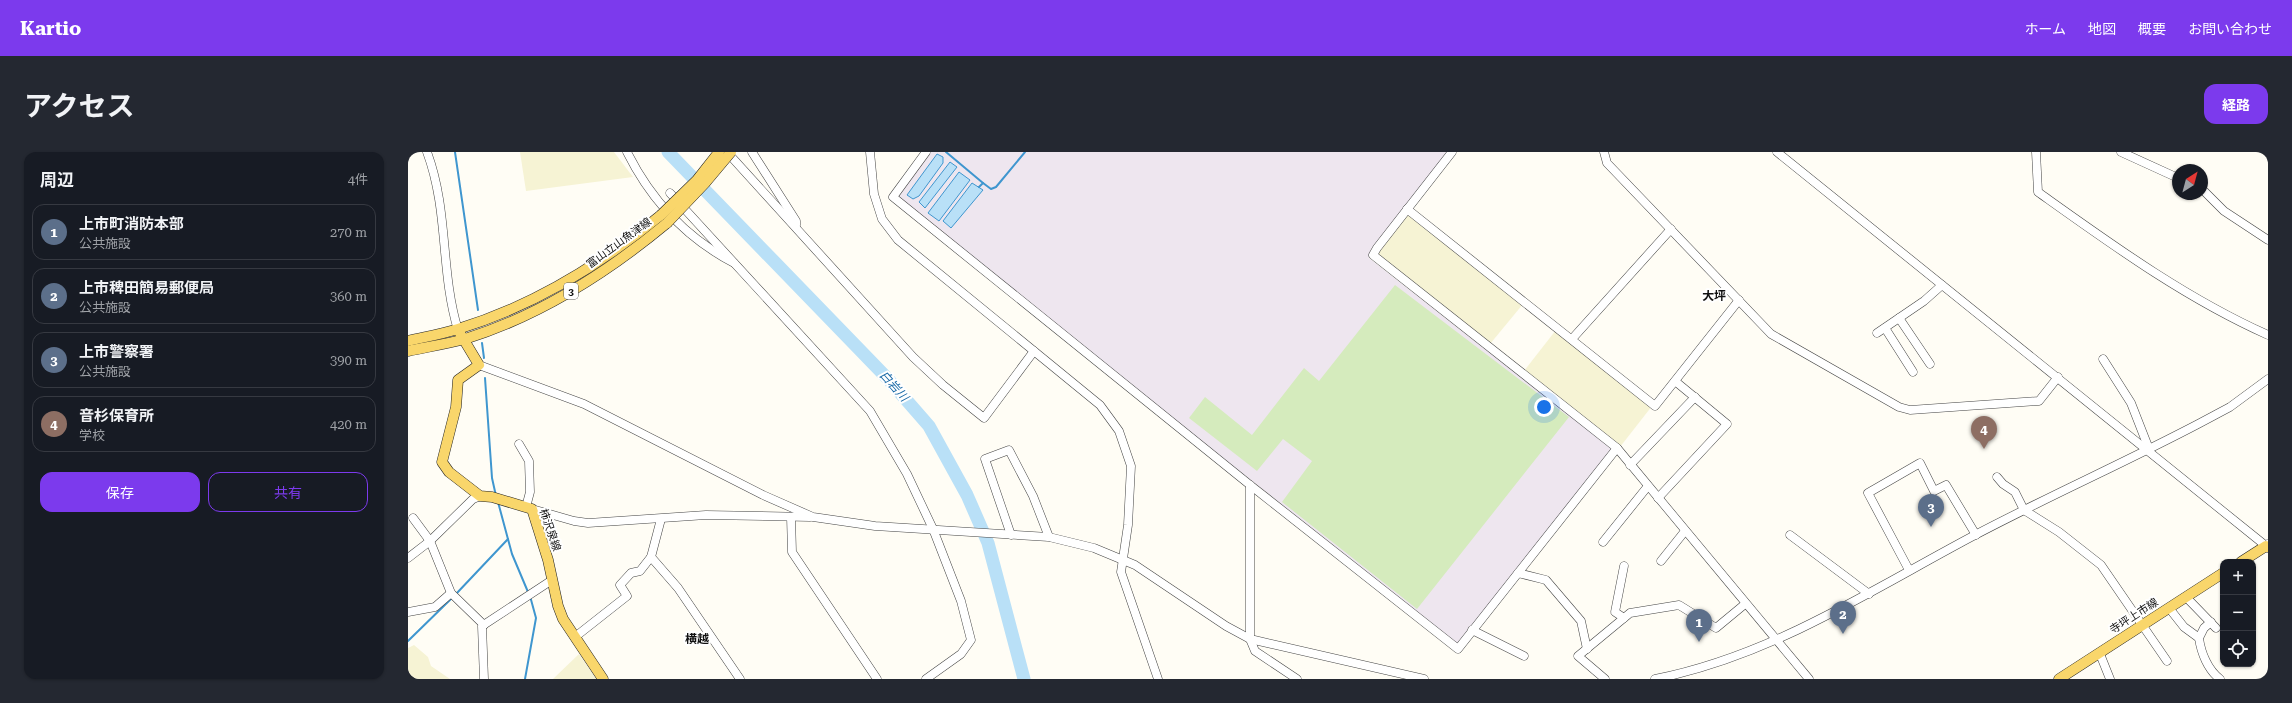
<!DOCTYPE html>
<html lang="ja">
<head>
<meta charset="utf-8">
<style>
  :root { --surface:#171b24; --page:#242831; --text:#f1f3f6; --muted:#9ea1a6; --line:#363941; --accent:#7c3aed }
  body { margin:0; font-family:"Roboto Serif","Noto Sans JP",serif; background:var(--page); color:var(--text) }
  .controls { position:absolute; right:12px; bottom:12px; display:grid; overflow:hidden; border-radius:8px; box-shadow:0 1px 3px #0004 }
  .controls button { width:36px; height:36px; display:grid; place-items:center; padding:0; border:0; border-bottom:1px solid var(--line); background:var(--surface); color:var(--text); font:20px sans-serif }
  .compass { position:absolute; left:1764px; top:12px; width:36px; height:36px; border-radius:50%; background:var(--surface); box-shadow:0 1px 3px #0004; rotate:36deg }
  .you { position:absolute; left:1136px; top:255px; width:14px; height:14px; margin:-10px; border:3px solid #fff; border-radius:50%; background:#1a73e8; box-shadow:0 0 0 6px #1a73e833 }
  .badge { display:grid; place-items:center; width:26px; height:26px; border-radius:50%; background:var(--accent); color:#fff; font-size:13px; font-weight:700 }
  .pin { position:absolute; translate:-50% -33px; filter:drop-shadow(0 1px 2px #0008) }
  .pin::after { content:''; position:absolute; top:21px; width:14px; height:12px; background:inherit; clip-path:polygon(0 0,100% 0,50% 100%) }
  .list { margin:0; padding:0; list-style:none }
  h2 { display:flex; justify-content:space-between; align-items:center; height:52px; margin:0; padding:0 16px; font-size:17px }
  h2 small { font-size:13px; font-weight:400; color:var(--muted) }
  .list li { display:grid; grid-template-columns:26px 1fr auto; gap:12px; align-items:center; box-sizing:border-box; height:56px; margin:0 8px 8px; padding:0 8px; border:1px solid var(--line); border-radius:12px }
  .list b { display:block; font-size:15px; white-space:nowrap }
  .list p { margin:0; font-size:13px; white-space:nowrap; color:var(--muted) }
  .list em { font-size:13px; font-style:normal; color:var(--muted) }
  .actions { display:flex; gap:8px; padding:12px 16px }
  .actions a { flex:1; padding:9px 0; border:1px solid var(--accent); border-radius:12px; text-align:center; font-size:14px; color:var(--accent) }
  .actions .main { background:var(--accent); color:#fff }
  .icon { flex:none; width:22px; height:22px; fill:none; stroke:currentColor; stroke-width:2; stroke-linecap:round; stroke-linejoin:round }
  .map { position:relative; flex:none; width:1860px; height:527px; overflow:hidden; border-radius:12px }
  header { display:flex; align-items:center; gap:24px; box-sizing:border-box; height:56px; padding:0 20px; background:var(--accent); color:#fff }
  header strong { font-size:19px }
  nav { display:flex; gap:22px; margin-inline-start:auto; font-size:14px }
  .intro { display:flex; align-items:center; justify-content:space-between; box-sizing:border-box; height:96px; padding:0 24px }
  h1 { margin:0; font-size:28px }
  .button { padding:10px 18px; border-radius:12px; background:var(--accent); color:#fff; font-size:14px; font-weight:700 }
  main { display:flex; gap:24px; padding:0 24px }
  aside { flex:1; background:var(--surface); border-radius:12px; box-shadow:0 1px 3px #0004 }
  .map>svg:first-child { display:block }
  .industrial { fill:#eee6ef }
  .farmland { fill:#f6f3d4 }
  .green { fill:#d5ebbd }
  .water { fill:#b9e0f7; stroke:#3f96cf }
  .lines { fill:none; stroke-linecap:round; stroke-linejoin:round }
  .stream { stroke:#3f96cf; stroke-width:2 }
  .river { stroke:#b9e0f7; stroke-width:13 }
  .minor-casing { stroke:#444; stroke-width:9 }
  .major-casing { stroke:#222; stroke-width:11 }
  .minor { stroke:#fff; stroke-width:8 }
  .major { stroke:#f9d66b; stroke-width:10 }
  .major-bridge-casing { stroke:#222; stroke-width:11; stroke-linecap:butt }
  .major-bridge { stroke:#f9d66b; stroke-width:10 }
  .labels { text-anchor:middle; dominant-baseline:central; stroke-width:4; stroke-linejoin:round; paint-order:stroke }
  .shield { fill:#fff; stroke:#585858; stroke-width:1 }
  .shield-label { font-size:10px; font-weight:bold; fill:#111 }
  .street-label { font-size:11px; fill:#111; stroke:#fff }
  .neighbourhood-label { font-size:12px; font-weight:bold; fill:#111; stroke:#fff }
  .water-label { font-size:12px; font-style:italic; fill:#1768a6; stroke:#fff }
</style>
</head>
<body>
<header>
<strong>Kartio</strong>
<nav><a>ホーム</a><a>地図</a><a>概要</a><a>お問い合わせ</a></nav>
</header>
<div class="intro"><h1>アクセス</h1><a class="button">経路</a></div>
<main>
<aside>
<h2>周辺<small>4件</small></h2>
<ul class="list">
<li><span class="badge" style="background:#5c6f8a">1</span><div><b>上市町消防本部</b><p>公共施設</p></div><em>270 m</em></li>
<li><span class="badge" style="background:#5c6f8a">2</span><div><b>上市稗田簡易郵便局</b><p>公共施設</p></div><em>360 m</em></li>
<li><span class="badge" style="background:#5c6f8a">3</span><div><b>上市警察署</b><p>公共施設</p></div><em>390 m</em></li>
<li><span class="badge" style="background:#8d6e63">4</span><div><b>音杉保育所</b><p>学校</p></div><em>420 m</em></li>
</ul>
<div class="actions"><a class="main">保存</a><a>共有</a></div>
</aside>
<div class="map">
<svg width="1860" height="527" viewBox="0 0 1860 527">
  <rect width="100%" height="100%" fill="#fffdf5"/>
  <path class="industrial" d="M523,0H1039L963,97L961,106L1204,297L1050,492L728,237L489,44Z"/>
  <g class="farmland">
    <path d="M112,0H206L225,25L118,39Z"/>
    <path d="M999,60L1115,152L1082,192L968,101Z"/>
    <path d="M1148,178L1244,254L1212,295L1116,219Z"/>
    <path d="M6,493L20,505L23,514L42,527H0V496Z"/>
    <path d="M171,502L188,527H145Z"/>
  </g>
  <path class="green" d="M987,133L1161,265L1009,457L874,350L904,309L875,287L849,319L781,266L797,245L844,283L896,216L911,229Z"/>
  <g class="water">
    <path d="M529,2L535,5V11L511,44L505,47L499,43Z"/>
    <path d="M542,10L549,15L517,56L511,50Z"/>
    <path d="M551,20L562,28L531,69L520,61Z"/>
    <path d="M564,31L575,38L543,76L535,69Z"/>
  </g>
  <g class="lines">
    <g class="stream">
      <path d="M47,0L70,158"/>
      <path d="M538,0L575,31L571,35"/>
      <path d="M575,31L583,37L588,35L617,0"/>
      <path d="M74,191L76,206"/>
      <path d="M77,226L84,326L88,344"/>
      <path d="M90,350L104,402L120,440"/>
      <path d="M48,442L100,387"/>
      <path d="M0,489L45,445"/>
      <path d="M117,527L128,466L122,444"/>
    </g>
    <path class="river" d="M260,0L480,227L521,274L559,343L580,391L616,527"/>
    <defs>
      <g id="minor">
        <path d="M19,0C41,59 32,119 50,178"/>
        <path d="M219,0C243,48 278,86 326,111"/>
        <path d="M319,0L505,205L535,233L576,266L626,199"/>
        <path d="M344,0L388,69V73"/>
        <path d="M462,0L466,42L474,67L490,88L692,253L711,279L723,314L720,373L713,420L750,527"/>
        <path d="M518,0L485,45L842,333L1050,497L1209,296"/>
        <path d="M1044,0L969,96L965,103L1209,296L1401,527"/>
        <path d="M1196,0L1199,11L1363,182L1491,255L1502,258L1631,249L1650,225"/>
        <path d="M1369,0L1858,394L1860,392"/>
        <path d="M1628,0L1630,40C1703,92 1777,146 1860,183"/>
        <path d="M1713,0L1770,26"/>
        <path d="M1794,37L1816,59L1860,88"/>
        <path d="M262,41L462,259L499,322L525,377L553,449L563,488L553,502L518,527"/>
        <path d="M999,57L1247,254L1331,148"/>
        <path d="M1491,166L1522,212"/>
        <path d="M1477,176L1505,220"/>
        <path d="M1469,181L1516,149L1534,133"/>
        <path d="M1164,187L1263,77"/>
        <path d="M1695,207L1723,251L1741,297"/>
        <path d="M71,213L176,252L355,343L405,365L467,374L641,385L686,396L727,413L818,474L842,487L1016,527"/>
        <path d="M111,292L121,309L122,340L118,355"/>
        <path d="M1222,313L1287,245"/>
        <path d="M1589,325L1595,332L1607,340L1616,358L1651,380L1693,413L1759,509"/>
        <path d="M842,333V487L847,499L889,527"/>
        <path d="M1250,346L1319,272L1267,229"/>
        <path d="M124,357L166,369L180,371L298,363L402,365"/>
        <path d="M383,365L384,400L469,527"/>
        <path d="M5,366L22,389L43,441L76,473"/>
        <path d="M253,367L243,405L270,436L332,527"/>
        <path d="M603,383L577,307L601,298L625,344L641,385"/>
        <path d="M1382,383L1461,442"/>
        <path d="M1195,390L1240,334"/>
        <path d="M0,406L22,389L65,347L72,344"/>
        <path d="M1253,409L1277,379"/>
        <path d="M1216,414L1207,460L1216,466"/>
        <path d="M1501,418L1460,341L1512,311L1526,339L1538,333L1568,383"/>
        <path d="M1110,421L1138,428L1173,469L1179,497"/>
        <path d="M1778,445L1808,476"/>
        <path d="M1761,456L1776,475L1791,486L1796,476L1803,470"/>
        <path d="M0,460L27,455L43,441"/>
        <path d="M1064,478L1116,504"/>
        <path d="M167,485L219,444L212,433L223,421L232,419L243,405"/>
        <path d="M1791,486C1793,501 1800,518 1812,527"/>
        <path d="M1692,502L1702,527"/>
        <path d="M76,527L74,474L144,428"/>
        <path d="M1197,527L1170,504L1222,461L1271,453L1308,476L1337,452"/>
        <path d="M1247,527C1364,504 1463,438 1567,383C1641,344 1718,310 1792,271L1822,255L1860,227"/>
      </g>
      <g id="major">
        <path d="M50,178L71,213L50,228L48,255L34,310L41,320L72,344L84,345L124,357L140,408L150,454L155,467L195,527"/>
        <path d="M0,189C17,185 34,182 50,177C126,154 192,113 253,63"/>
        <path d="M0,199C19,195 38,192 57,187C131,164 200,120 259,71"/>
        <path d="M1833,410L1858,394L1860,395"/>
        <path d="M1651,527L1815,421"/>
      </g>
    </defs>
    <use href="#minor" class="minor-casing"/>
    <use href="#major" class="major-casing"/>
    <use href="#minor" class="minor"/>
    <use href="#major" class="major"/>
    <defs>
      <g id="major-bridge">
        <path d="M253,63L289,28L311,0"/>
        <path d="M259,71L297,31L323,0"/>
      </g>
    </defs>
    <use href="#major-bridge" class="major-bridge-casing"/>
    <use href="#major-bridge" class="major-bridge"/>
  </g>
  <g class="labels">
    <rect class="shield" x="156" y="131" width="14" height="16" rx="3"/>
    <g class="shield-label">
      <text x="163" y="139">3</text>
    </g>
    <g class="street-label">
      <text transform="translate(211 91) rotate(-36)">富山立山魚津線</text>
      <text transform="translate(142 378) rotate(71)">柿沢泉線</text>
      <text transform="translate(1726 464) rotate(-33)">寺坪上市線</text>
    </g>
    <g class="neighbourhood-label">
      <text x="1306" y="144">大坪</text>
      <text x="289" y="487">横越</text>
    </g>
    <g class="water-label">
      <text transform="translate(486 234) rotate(48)">白岩川</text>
    </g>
  </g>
</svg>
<div class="controls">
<button>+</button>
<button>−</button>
<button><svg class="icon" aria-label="locate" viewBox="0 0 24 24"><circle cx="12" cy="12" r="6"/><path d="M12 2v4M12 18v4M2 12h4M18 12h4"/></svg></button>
</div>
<svg class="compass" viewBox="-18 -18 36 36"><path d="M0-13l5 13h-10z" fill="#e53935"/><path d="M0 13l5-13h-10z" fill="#9ea1a6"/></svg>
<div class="you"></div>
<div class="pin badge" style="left:1291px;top:490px;background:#5c6f8a">1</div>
<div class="pin badge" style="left:1435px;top:482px;background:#5c6f8a">2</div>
<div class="pin badge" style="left:1523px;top:375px;background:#5c6f8a">3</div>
<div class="pin badge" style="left:1576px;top:297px;background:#8d6e63">4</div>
</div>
</main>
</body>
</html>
